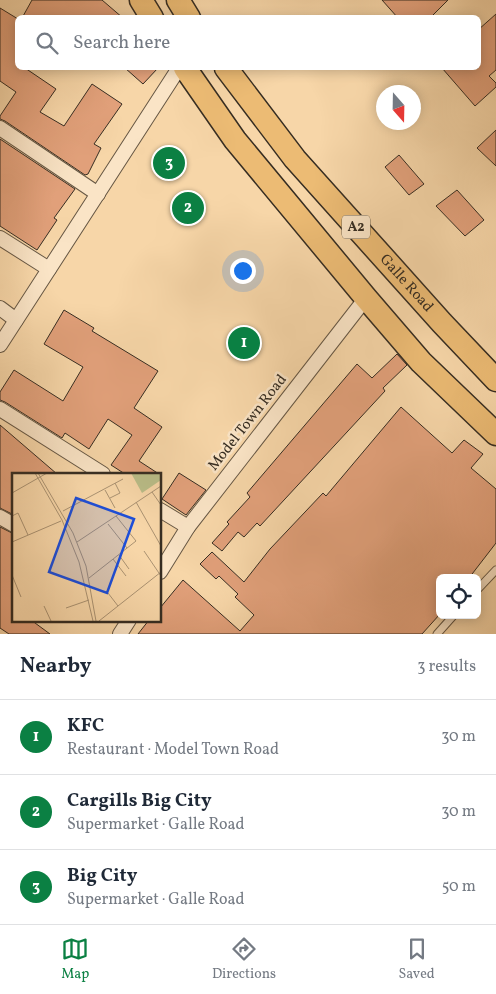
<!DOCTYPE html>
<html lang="en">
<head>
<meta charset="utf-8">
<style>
  :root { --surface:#fff; --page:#f6f6f7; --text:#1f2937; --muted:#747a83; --line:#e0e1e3; --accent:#0b8043 }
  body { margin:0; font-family:Vollkorn,serif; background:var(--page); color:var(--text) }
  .controls { position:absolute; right:15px; bottom:15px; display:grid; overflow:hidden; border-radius:8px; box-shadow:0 2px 12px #0003 }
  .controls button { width:45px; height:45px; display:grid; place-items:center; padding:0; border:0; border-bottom:1px solid var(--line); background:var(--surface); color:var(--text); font:25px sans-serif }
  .compass { position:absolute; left:376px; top:85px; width:45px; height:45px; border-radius:50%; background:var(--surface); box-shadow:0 2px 12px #0003; rotate:160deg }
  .you { position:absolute; left:242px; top:270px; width:18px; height:18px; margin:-12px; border:4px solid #fff; border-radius:50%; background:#1a73e8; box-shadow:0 0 0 8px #1a73e833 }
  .badge { display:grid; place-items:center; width:32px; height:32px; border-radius:50%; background:var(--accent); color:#fff; font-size:16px; font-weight:700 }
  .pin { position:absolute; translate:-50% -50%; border:2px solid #fff; box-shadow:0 1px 5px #0006 }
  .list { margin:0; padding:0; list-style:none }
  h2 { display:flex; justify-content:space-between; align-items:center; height:65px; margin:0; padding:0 20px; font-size:21px }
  h2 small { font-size:16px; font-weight:400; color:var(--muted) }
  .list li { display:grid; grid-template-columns:32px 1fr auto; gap:15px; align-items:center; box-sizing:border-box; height:75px; padding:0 20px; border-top:1px solid var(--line) }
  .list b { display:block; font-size:19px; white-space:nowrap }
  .list p { margin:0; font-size:16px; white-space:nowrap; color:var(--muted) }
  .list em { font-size:16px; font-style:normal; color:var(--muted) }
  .icon { flex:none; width:28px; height:28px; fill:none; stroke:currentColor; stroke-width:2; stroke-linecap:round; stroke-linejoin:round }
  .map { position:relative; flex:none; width:496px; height:634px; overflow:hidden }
  .search { position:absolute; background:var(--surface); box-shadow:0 2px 12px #0003; left:15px; right:15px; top:15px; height:55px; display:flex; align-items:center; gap:12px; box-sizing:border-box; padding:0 18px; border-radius:8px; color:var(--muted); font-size:19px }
  .sheet { height:290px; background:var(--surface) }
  nav { display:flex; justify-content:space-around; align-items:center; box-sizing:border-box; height:70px; border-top:1px solid var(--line); background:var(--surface); font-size:14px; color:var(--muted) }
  nav a { display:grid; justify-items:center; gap:2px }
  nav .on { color:var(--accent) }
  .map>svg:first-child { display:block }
  .building { fill:#e1a07a; stroke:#362d22 }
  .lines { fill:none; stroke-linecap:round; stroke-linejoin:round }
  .service-casing { stroke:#665744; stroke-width:9 }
  .minor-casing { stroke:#665744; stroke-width:16 }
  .trunk-casing { stroke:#362d22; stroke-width:25 }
  .service { stroke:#fae4c6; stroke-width:7 }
  .minor { stroke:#fae4c6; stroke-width:14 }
  .trunk { stroke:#ecbb74; stroke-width:22 }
  .labels { text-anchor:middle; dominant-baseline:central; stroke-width:5; stroke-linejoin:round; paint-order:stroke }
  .shield { fill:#fae4c6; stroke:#716453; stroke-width:1 }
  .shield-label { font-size:14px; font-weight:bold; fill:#362d22 }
  .street-label { font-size:15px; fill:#362d22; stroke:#fae4c6 }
  .inset-road { fill:none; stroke:#aa9272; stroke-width:1 }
  .view { fill:#1d4ed8; fill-opacity:0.15; stroke:#1d4ed8; stroke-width:2.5 }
  .inset-edge { fill:none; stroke:#362d22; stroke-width:2.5 }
</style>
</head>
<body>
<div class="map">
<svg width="496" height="634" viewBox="0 0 496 634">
  <rect width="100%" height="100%" fill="#f7d6a8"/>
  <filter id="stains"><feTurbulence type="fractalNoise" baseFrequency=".004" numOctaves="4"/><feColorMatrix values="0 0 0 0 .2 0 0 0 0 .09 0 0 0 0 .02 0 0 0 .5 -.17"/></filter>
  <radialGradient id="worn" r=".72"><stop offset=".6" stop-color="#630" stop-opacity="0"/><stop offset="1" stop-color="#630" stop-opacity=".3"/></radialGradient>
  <g class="building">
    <path d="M32,0H102L123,18H22Z"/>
    <path d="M382,0H448L430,18H398Z"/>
    <path d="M0,8L18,19V68H25L56,89L40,112L64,126L92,84L122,104L94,144L101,148L88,174L85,175L5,121L0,119V116L16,92L0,81Z"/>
    <path d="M496,14V70L489,76L496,83V87L475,106L442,68H478V30Z"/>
    <path d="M125,68H158L143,84Z"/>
    <path d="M496,130V166L477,148Z"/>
    <path d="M0,139L75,189L54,218L57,220L37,250L0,226Z"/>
    <path d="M399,155L424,184L409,195L385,167Z"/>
    <path d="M457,190L484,220L465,236L436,206Z"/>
    <path d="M64,310L94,328L92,331L158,371L134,408L162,427L139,461L159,474H125L111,465L132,435L108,419L89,449L65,433L62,438L5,402L0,400V392L14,370L63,401L83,367L44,344Z"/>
    <path d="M397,354L407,365L383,388L385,391L260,526L257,523L244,537L238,532L222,551L212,543L229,524L227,522L250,497L247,493L357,364L372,378Z"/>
    <path d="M401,407L452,453L464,440L483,454L471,468L496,489V543L469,578H440V614L422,634H138L149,620H160V608L183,580L240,631L254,615L235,597L238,594L219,576L216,579L200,564L212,552L244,582L270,549L323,493L326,496Z"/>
    <path d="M0,425L57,474H14V515L0,508Z"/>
    <path d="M179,473L206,490L186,515L162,499Z"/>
    <path d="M0,527L14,534V620H31L50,634H9L0,628Z"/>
  </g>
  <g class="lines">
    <defs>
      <g id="service">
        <path d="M477,590L496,570"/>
        <path d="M437,634L454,615"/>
      </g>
      <g id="minor">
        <path d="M0,128L98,194"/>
        <path d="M0,238L49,269"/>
        <path d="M0,308L16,320"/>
        <path d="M0,345L179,68"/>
        <path d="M0,409L103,474"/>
        <path d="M160,510L188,527"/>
        <path d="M0,517L14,525"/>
        <path d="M160,572L188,527L366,298"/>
        <path d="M120,634L129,620"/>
      </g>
      <g id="trunk">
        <path d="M141,0L152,18"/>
        <path d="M178,0L189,18"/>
        <path d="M185,68L235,140L366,298L421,362L496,434"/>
        <path id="s1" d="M226,68L295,159L442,323L496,380"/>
      </g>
    </defs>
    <use href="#service" class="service-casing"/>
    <use href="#minor" class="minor-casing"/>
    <use href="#trunk" class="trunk-casing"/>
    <use href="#service" class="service"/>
    <use href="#minor" class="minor"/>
    <use href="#trunk" class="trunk"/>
  </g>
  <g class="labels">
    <rect class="shield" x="342" y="215.5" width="28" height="23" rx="4"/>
    <g class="shield-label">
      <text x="356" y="227">A2</text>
    </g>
    <g class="street-label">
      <text stroke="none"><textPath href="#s1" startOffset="281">Galle Road</textPath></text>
      <text transform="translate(248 423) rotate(-52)">Model Town Road</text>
    </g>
  </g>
  <g transform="translate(12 473)">
    <rect width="149" height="149" fill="#f7d6a8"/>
    <path d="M119,0H149V7L130,20Z" fill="#babe89"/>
    <path class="inset-road" d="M23,0L50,47L67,89L81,148M26,0L61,60L74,93L84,148M93,17L103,35M140,19L149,32M0,20L35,0M98,25L108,20L103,10M124,29L149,73M51,38L111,6M0,43L6,40L16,62M96,51L115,75M0,69L49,48M65,69L149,13M132,78L149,103M107,82L117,96M101,86L114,103M0,102L9,124M77,105L124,68L104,43M96,120L106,133M32,133L39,148M54,135L77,127M87,148L149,99"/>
    <path class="view" d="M64,25L122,46L95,120L37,99Z"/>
    <rect width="149" height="149" class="inset-edge"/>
  </g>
  <rect width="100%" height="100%" filter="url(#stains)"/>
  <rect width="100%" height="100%" fill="url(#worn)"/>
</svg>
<div class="controls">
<button><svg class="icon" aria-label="locate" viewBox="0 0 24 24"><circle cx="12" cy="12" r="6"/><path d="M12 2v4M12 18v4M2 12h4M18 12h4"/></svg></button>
</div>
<svg class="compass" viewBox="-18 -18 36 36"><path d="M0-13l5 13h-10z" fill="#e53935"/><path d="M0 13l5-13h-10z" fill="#747a83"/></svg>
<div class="you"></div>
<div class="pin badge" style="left:244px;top:343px">1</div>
<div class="pin badge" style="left:188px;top:208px">2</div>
<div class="pin badge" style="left:169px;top:163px">3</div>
<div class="search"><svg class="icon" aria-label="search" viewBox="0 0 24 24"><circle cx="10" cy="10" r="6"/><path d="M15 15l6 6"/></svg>Search here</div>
</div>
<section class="sheet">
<h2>Nearby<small>3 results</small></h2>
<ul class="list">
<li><span class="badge">1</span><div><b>KFC</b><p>Restaurant · Model Town Road</p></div><em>30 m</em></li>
<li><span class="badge">2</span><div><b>Cargills Big City</b><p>Supermarket · Galle Road</p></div><em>30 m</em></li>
<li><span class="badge">3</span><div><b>Big City</b><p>Supermarket · Galle Road</p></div><em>50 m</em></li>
</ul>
</section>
<nav>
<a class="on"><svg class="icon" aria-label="map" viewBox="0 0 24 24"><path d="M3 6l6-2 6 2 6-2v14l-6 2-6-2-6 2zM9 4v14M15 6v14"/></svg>Map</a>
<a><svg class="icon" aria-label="directions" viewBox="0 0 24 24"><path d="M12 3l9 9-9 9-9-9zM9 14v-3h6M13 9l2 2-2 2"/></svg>Directions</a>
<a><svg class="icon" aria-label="saved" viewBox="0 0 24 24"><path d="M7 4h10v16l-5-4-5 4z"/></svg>Saved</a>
</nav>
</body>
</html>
